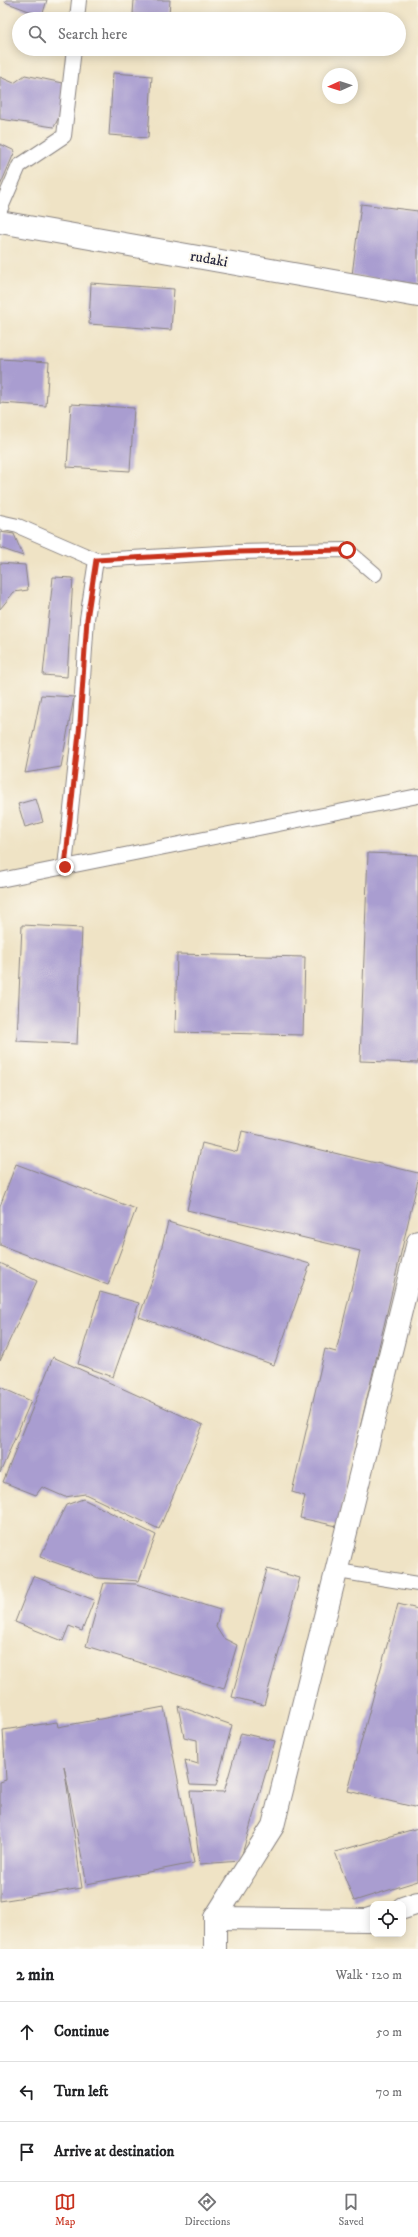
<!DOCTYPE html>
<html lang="en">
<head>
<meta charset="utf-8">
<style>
  :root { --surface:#fff; --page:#f6f6f6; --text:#202124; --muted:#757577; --line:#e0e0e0; --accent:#c8321e }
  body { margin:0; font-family:"IM FELL DW Pica",serif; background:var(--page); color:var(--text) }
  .controls { position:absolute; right:12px; bottom:12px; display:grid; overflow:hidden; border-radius:8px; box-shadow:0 2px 10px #0003 }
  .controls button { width:36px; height:36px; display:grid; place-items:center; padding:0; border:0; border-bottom:1px solid var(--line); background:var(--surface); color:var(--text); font:20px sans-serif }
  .compass { position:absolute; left:322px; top:68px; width:36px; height:36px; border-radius:50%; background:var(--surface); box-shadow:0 2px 10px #0003; rotate:267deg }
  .stop { position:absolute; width:12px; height:12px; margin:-9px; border:3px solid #c8321e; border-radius:50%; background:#fff }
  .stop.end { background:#c8321e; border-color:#fff; box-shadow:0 1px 4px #0008 }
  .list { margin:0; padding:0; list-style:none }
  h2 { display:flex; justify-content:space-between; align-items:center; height:52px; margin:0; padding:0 16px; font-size:17px }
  h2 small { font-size:13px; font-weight:400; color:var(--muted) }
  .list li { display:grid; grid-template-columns:26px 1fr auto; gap:12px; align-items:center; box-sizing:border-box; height:60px; padding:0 16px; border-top:1px solid var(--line) }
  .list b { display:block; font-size:15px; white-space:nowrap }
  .list em { font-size:13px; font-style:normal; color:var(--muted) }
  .icon { flex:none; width:22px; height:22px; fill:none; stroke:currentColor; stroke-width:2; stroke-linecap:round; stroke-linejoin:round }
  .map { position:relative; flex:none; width:418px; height:1949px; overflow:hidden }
  .search { position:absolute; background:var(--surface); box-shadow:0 2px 10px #0003; left:12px; right:12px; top:12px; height:44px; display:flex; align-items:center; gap:10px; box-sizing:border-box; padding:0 14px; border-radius:22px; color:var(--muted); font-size:15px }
  .sheet { height:232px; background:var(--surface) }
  nav { display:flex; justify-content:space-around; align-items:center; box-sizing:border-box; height:56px; border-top:1px solid var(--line); background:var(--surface); font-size:11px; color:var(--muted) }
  nav a { display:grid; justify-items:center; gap:2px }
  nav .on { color:var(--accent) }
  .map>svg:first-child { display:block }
  .building { fill:#a99dd0 }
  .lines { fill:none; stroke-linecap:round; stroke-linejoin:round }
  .lane-casing { stroke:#888280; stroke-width:16 }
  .street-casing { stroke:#888280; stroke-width:24 }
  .lane { stroke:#fff; stroke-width:14 }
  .street { stroke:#fff; stroke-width:22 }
  .route { stroke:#c8321e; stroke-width:5 }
  .labels { text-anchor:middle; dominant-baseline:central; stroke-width:4; stroke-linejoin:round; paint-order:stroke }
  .street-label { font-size:15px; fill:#22223b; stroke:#fbf7ec }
</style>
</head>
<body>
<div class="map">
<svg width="418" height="1949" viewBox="0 0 418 1949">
  <rect width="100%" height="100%" fill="#fbf7ec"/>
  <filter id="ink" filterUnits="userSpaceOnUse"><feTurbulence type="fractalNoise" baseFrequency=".025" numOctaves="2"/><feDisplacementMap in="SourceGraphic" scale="8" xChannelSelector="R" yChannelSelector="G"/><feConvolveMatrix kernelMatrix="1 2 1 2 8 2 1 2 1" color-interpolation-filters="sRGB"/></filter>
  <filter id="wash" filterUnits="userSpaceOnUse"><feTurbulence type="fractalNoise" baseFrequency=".012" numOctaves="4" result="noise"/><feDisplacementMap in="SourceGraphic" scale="16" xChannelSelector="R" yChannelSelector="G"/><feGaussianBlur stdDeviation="0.9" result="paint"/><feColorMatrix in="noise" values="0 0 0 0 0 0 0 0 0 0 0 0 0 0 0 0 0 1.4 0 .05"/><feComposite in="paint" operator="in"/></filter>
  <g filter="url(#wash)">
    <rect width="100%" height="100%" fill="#efe3c5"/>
    <g id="blocks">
      <g class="building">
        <path d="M6,0H47L42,16L5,2Z"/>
        <path d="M134,0H170L169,16L133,14Z"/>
        <path d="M113,73L152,76L148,138L109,135Z"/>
        <path d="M25,75L63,83L64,107L54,127L0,119V77L14,83Z"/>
        <path d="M0,144L15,151L0,186Z"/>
        <path d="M361,204L418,211V284L352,275Z"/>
        <path d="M91,283L174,289L171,330L89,324Z"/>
        <path d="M0,359L49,362L46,406L0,403Z"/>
        <path d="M71,404L134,408L130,471L67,467Z"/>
        <path d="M0,532L14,534L23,556L0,548Z"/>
        <path d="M0,563L25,565L28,590L14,592L0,609Z"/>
        <path d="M53,577L73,578L67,677L43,675Z"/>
        <path d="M41,695L74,697L61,767L25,773Z"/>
        <path d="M36,799L43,822L25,827L18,804Z"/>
        <path d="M368,853L418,855V1063L360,1061Z"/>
        <path d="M22,925L82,928L77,1044L17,1041Z"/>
        <path d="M177,954L305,957L303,1035L175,1032Z"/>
        <path d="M242,1131L418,1173V1180L337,1526L300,1518L305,1496L292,1492L325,1349L336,1352L360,1251L187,1210L202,1143L237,1152Z"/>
        <path d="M16,1164L136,1209L108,1285L0,1245V1206Z"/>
        <path d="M168,1222L310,1264L274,1365L139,1317L157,1266Z"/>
        <path d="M0,1263L37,1281L0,1361Z"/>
        <path d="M100,1292L139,1303L113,1377L78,1364Z"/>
        <path d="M53,1357L203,1425L159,1529L85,1494L65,1497L42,1487L36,1495L3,1482Z"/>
        <path d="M0,1387L31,1401L0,1473Z"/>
        <path d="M83,1499L156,1535L139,1581L98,1578L40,1557L66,1505Z"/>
        <path d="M267,1569L300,1578L264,1705L232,1697Z"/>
        <path d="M33,1576L94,1600L82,1631L69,1626L63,1641L15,1622Z"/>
        <path d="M104,1583L136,1584L220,1610L216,1627L223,1638L237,1645L224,1689L86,1646Z"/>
        <path d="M398,1604L418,1609V1808L348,1791Z"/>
        <path d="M178,1706L232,1725L216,1786L190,1785L185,1760L198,1764L197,1740L184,1737Z"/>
        <path d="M164,1707L194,1863L87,1884L64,1766L82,1888L0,1901V1782L6,1780L3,1730L57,1722L58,1727Z"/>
        <path d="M241,1733L275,1741L240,1861L200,1864L190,1791L224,1792Z"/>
        <path d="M418,1828V1881L354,1901L335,1852Z"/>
      </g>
    </g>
  </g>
  <g filter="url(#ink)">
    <use href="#blocks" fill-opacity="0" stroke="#888280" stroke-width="1"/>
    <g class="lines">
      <defs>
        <g id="lane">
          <path d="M77,19L79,0"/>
          <path d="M0,210L19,166L64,136L74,49"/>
          <path d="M0,522L18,526L96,560L87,619L80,723L65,867"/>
          <path d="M96,560L238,552L347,550L375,574"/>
          <path d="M0,880L418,796"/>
          <path d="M338,1571L418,1584"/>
        </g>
        <g id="street">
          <path d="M0,222L418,296"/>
          <path d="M403,1908L418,1903"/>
          <path d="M215,1918L367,1920L373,1918"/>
          <path d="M215,1949V1918L273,1826L418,1242"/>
        </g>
      </defs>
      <use href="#lane" class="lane-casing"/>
      <use href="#street" class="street-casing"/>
      <use href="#lane" class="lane"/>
      <use href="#street" class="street"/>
    </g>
  </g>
  <g class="lines" filter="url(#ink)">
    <path class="route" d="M65,867L80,723L87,619L96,560L238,552L347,550"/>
  </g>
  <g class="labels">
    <g class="street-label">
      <text transform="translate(209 259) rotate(10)">rudaki</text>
    </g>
  </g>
</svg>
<div class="controls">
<button><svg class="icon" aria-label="locate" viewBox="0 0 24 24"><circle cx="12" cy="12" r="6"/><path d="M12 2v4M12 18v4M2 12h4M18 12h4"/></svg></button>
</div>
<svg class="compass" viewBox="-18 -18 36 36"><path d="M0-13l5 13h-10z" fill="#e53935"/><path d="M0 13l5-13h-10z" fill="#757577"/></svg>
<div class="stop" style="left:347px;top:550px"></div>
<div class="stop end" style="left:65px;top:867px"></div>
<div class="search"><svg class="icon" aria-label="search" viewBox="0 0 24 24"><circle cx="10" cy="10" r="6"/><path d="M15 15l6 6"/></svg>Search here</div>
</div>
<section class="sheet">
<h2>2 min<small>Walk · 120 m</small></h2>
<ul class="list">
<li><svg class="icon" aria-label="ahead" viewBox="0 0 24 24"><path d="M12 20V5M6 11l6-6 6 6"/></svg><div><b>Continue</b></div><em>50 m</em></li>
<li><svg class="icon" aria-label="left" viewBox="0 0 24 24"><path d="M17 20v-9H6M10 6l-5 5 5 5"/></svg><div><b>Turn left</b></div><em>70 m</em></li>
<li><svg class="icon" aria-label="arrive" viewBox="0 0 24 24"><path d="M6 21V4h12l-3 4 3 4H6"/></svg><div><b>Arrive at destination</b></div></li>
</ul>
</section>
<nav>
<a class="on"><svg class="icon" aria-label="map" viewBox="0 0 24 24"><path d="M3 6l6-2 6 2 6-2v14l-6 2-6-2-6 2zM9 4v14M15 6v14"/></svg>Map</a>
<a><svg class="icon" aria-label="directions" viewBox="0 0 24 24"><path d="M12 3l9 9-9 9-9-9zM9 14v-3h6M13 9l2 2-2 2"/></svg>Directions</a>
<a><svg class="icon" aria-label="saved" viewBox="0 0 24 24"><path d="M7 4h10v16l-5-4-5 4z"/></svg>Saved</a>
</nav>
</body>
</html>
